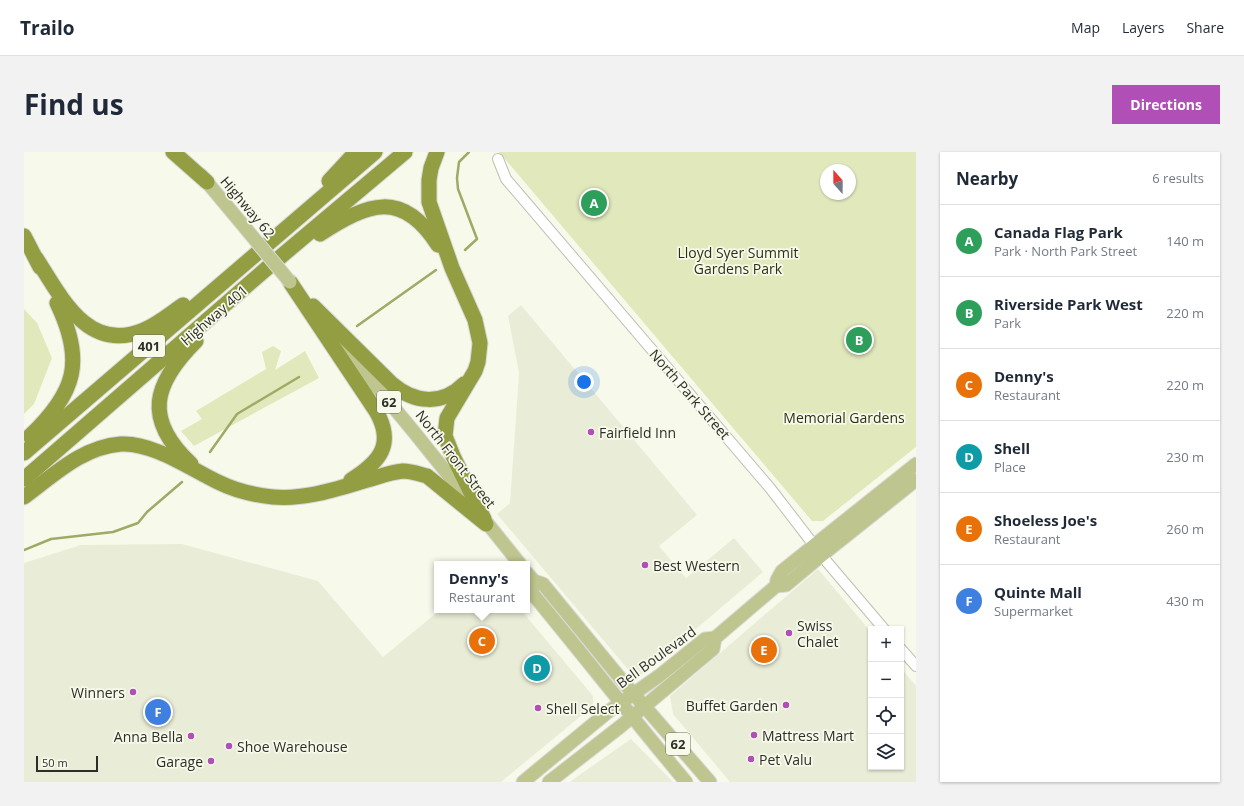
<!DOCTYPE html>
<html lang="en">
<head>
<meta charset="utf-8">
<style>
  :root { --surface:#fff; --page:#f2f2f3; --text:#1f2937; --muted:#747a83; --line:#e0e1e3; --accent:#b04fb6 }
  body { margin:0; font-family:"Open Sans",sans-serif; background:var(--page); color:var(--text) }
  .controls { position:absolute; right:12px; bottom:12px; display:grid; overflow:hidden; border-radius:0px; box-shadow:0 1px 3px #0004 }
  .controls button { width:36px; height:36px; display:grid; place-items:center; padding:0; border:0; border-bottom:1px solid var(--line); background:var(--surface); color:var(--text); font:20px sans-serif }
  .compass { position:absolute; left:796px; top:12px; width:36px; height:36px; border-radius:50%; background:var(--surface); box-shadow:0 1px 3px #0004; rotate:339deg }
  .scale { position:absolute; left:12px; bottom:10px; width:62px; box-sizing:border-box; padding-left:4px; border:2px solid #2d2e28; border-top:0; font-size:11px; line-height:14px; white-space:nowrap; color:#2d2e28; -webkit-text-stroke:3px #f7faeb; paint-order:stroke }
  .you { position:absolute; left:560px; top:230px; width:14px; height:14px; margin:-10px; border:3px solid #fff; border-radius:50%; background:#1a73e8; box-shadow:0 0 0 6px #1a73e833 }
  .badge { display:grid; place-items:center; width:26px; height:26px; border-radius:50%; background:var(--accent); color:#fff; font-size:13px; font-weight:700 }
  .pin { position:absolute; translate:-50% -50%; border:2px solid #fff; box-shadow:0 1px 4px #0006 }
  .popup { position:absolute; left:410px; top:409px; width:96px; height:52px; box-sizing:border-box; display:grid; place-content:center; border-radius:0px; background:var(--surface); filter:drop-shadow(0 1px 3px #0005); font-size:13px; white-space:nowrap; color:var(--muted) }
  .popup b { font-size:15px; color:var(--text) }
  .popup::after { content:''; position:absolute; left:50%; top:100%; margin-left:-8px; border:8px solid transparent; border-top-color:var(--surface) }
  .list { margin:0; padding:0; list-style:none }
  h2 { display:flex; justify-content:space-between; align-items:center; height:52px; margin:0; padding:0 16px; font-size:17px }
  h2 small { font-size:13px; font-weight:400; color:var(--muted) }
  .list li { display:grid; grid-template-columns:26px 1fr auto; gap:12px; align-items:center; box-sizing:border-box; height:72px; padding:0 16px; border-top:1px solid var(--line) }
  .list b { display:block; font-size:15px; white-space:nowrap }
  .list p { margin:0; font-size:13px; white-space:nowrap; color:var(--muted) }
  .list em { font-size:13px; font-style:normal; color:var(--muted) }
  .icon { flex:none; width:22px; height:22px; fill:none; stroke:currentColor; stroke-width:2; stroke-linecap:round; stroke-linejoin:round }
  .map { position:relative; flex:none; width:892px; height:630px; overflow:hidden; border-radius:0px }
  header { display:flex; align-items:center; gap:24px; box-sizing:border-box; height:56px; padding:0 20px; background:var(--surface); border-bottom:1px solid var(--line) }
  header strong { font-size:19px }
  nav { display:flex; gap:22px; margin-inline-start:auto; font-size:14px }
  .intro { display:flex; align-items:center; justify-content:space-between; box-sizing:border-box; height:96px; padding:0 24px }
  h1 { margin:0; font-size:28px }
  .button { padding:10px 18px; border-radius:0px; background:var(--accent); color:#fff; font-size:14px; font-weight:700 }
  main { display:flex; gap:24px; padding:0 24px }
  aside { flex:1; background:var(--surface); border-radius:0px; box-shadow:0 1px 3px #0004 }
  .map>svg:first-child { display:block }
  .built { fill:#e9edd7 }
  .green { fill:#e1e8bc; fill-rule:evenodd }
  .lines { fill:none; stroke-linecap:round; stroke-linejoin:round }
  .stream { stroke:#a0a965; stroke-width:2.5 }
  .minor-casing { stroke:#bdc0b2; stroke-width:12 }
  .major-casing { stroke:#d9d9d8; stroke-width:15 }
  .highway-casing { stroke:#d9d9d8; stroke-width:17 }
  .minor { stroke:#fff; stroke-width:10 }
  .major { stroke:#bec58e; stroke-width:13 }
  .highway { stroke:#939e42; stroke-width:15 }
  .major-bridge-casing { stroke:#d9d9d8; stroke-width:15; stroke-linecap:butt }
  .major-bridge { stroke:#bec58e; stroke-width:13 }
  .poi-dot { fill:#b04fb6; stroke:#f7faeb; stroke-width:1.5 }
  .labels { text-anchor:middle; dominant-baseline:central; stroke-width:3.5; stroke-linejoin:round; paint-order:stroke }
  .shield { fill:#f7faeb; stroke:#6a6b62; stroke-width:1 }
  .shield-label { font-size:13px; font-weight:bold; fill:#2d2e28 }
  .street-label { font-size:14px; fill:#2d2e28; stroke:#f7faeb }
  .park-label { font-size:14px; fill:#2d3113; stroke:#f7faeb }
  .poi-label { font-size:14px; fill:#2d2e28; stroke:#f7faeb; text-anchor:start }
</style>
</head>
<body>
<header>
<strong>Trailo</strong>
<nav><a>Map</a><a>Layers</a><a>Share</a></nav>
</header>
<div class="intro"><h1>Find us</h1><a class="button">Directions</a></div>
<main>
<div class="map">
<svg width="892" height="630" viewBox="0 0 892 630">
  <rect width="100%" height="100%" fill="#f7faeb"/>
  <g class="built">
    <path d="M497,153L673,363L635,394L662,426L710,386L739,420L619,522L607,521L473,362L486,351L495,221L484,164Z"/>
    <path d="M158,392L294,429L359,505L416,458H497L569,544V554L477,630H0V411L57,393Z"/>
    <path d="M794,417L847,480V615H877V516L892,534V630H706L649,562L646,544Z"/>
    <path d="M607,587L649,630H546L554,624Z"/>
  </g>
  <g class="green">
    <path d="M475,0H892V295L799,369H788ZM802,18H826V42H802Z"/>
    <path d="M0,157L13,171L28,206L10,252L0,262Z"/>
    <path d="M249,194L257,199L251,218L281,199L295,226L170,294L157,279L178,267L172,259L242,217L238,200Z"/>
  </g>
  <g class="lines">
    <g class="stream">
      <path d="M441,98L453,87L434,37L433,26L435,10L445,0"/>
      <path d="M333,174L412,118"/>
      <path d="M186,300L213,262L275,225"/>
      <path d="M0,398L27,387L89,380L114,371L123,360L158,330"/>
    </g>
    <defs>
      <g id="minor">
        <path d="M474,7L482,27L746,336L803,410L860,477"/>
        <path d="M877,497L892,514"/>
      </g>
      <g id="major">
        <path d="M177,23L223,78"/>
        <path d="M308,181L390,280L496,412"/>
        <path d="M503,421L510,429L519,432L601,532L686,630"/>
        <path d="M510,429L508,441C560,504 610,568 662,630"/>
        <path d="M752,434L753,428L758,419L892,312"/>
        <path d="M499,630L585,559L635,524L681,487L691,486"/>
        <path d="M525,630L597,574L689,497L691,486L752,434L762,433L798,403L892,328"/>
      </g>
      <g id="highway">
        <path d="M149,0L183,30"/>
        <path d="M413,0L407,16L405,28V50L428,116L451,168L456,191L454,210L451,219L423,266L421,284L429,304L460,367"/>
        <path d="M305,29L332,0"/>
        <path d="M296,82C344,51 378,37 414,93"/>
        <path d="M0,84L16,115"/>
        <path d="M12,106C37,145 64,202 120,178C134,172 146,162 159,153"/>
        <path d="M266,130L352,259C371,292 356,310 327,328"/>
        <path d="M289,154L368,232C390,251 418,254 440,232"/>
        <path d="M6,284C52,240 61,209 33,151"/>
        <path d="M0,301L351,0"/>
        <path d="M167,312C119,267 129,232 172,189"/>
        <path d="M0,327L242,117L381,0"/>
        <path d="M0,345C30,323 58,295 97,292C128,290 167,317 194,330C212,339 230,343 249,345C283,348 315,336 347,327C357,324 368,320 379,319C387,319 395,322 403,324L462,372"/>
      </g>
    </defs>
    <use href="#minor" class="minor-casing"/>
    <use href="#major" class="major-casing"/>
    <use href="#highway" class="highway-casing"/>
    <use href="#minor" class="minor"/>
    <use href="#major" class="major"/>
    <use href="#highway" class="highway"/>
    <defs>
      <path id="major-bridge" d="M223,78L266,130"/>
    </defs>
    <use href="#major-bridge" class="major-bridge-casing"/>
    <use href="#major-bridge" class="major-bridge"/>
  </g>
  <g class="poi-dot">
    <circle cx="567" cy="280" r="4"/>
    <circle cx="621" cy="413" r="4"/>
    <circle cx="765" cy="481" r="4"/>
    <circle cx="109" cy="540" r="4"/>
    <circle cx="762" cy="553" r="4"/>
    <circle cx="514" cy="556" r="4"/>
    <circle cx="730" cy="583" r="4"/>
    <circle cx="167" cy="584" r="4"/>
    <circle cx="205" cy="594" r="4"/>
    <circle cx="727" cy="607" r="4"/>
    <circle cx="187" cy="609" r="4"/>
  </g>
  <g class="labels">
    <g class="shield">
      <rect x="109" y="183" width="32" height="22" rx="3"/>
      <rect x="353" y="239" width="24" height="22" rx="3"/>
      <rect x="642" y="581" width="24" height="22" rx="3"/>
    </g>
    <g class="shield-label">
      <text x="125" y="194">401</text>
      <text x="365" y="250">62</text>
      <text x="654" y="592">62</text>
    </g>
    <g class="street-label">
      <text transform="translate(224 55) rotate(50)">Highway 62</text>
      <text transform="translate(190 163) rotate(-41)">Highway 401</text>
      <text transform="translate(666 242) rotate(49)">North Park Street</text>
      <text transform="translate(432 307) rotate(52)">North Front Street</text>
      <text transform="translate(632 505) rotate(-36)">Bell Boulevard</text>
    </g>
    <g class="park-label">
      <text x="714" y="100">Lloyd Syer Summit<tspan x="714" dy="16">Gardens Park</tspan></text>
      <text x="820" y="265">Memorial Gardens</text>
    </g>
    <g class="poi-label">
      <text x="575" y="280">Fairfield Inn</text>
      <text x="629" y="413">Best Western</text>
      <text x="773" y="473">Swiss<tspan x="773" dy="16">Chalet</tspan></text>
      <text x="101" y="540" text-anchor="end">Winners</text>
      <text x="754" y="553" text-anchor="end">Buffet Garden</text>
      <text x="522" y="556">Shell Select</text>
      <text x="738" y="583">Mattress Mart</text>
      <text x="159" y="584" text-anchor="end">Anna Bella</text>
      <text x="213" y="594">Shoe Warehouse</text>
      <text x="735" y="607">Pet Valu</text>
      <text x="179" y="609" text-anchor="end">Garage</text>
    </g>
  </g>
</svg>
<div class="controls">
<button>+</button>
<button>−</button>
<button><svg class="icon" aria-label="locate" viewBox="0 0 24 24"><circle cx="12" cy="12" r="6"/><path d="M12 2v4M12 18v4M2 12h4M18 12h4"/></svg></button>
<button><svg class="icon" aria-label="layers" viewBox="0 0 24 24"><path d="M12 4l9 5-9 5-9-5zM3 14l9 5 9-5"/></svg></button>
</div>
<svg class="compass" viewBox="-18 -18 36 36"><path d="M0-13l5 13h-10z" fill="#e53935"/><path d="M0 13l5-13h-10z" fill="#747a83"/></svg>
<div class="scale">50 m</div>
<div class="you"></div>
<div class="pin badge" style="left:570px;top:51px;background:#2e9e5b">A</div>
<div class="pin badge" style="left:835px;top:188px;background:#2e9e5b">B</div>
<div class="pin badge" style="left:458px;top:489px;background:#e8710a">C</div>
<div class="popup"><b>Denny's</b>Restaurant</div>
<div class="pin badge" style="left:513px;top:516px;background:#0f9aa8">D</div>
<div class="pin badge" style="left:740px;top:498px;background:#e8710a">E</div>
<div class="pin badge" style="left:134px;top:560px;background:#3f7fe0">F</div>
</div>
<aside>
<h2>Nearby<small>6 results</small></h2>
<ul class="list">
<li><span class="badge" style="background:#2e9e5b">A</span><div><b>Canada Flag Park</b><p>Park · North Park Street</p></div><em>140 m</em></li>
<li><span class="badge" style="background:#2e9e5b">B</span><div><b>Riverside Park West</b><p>Park</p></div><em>220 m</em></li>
<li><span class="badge" style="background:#e8710a">C</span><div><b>Denny's</b><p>Restaurant</p></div><em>220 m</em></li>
<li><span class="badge" style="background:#0f9aa8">D</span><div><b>Shell</b><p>Place</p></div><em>230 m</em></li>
<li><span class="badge" style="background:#e8710a">E</span><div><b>Shoeless Joe's</b><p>Restaurant</p></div><em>260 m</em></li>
<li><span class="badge" style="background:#3f7fe0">F</span><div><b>Quinte Mall</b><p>Supermarket</p></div><em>430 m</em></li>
</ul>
</aside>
</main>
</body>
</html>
